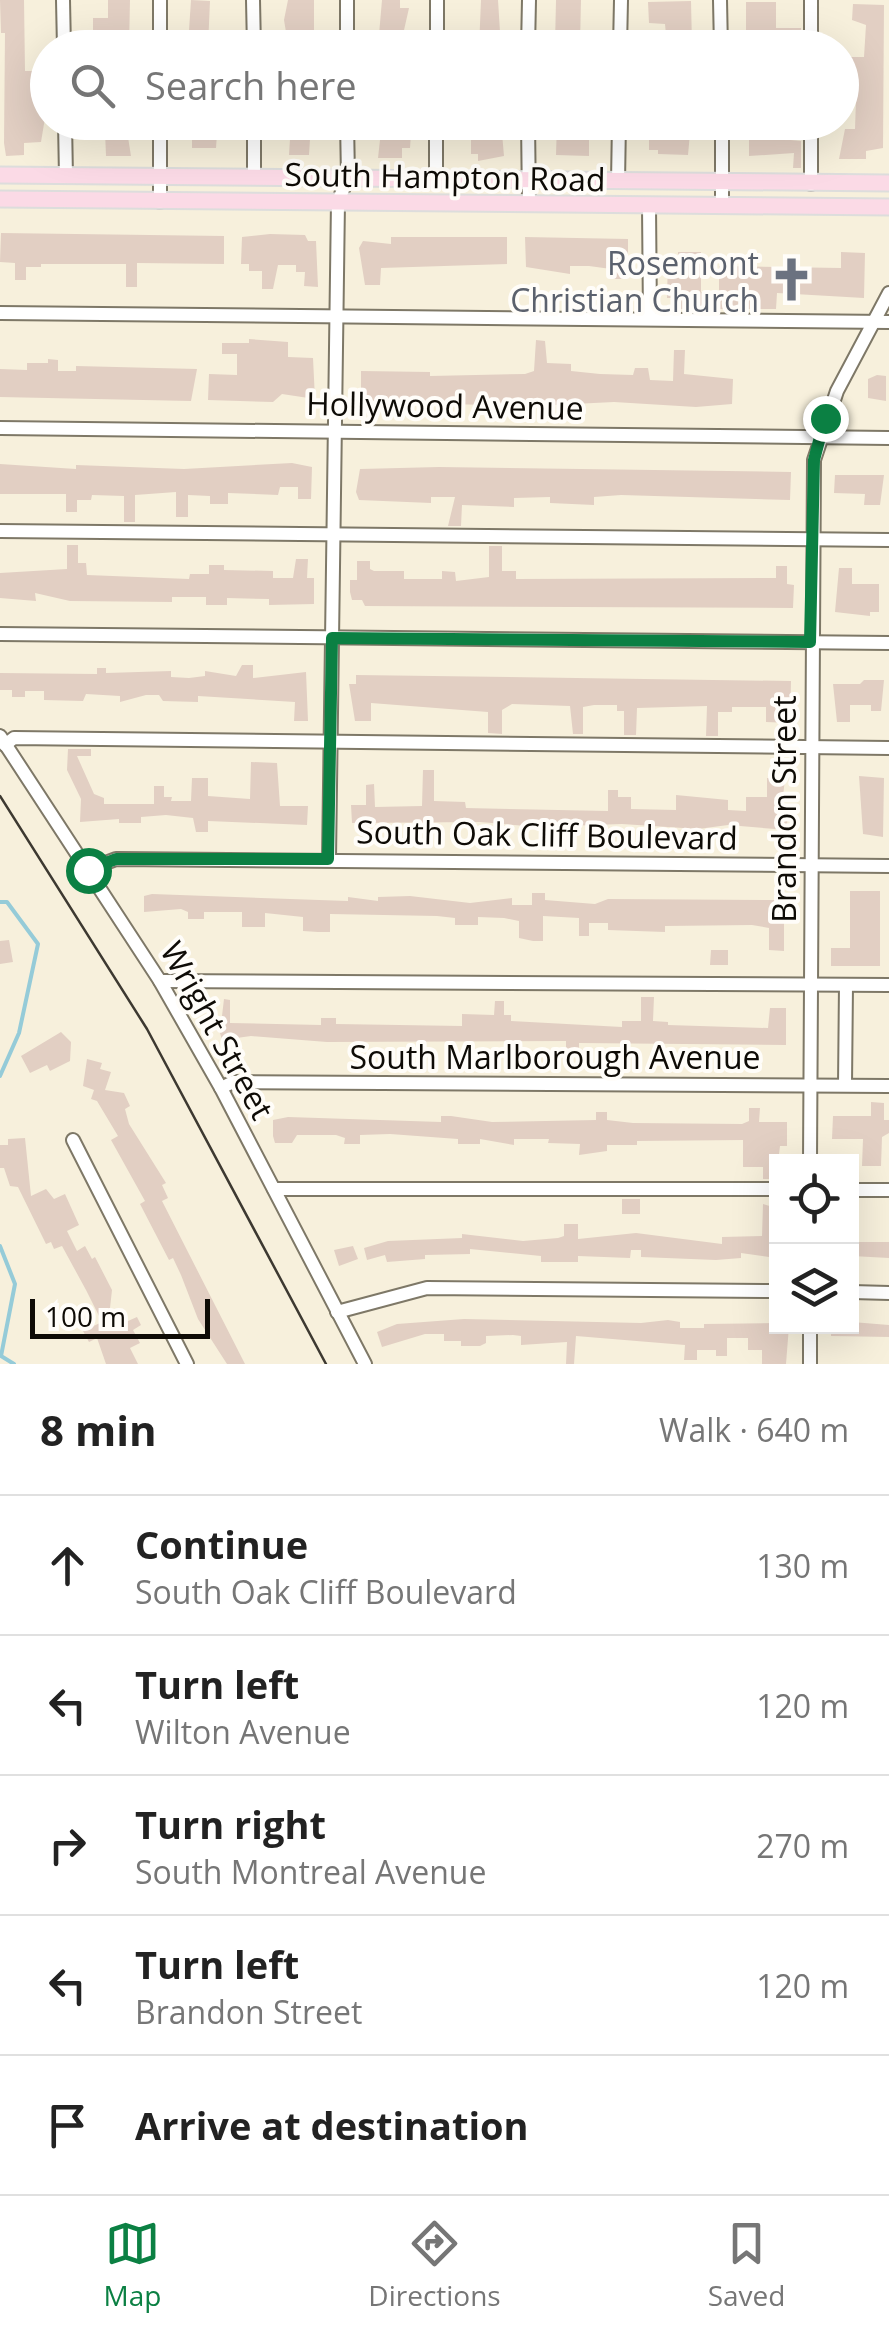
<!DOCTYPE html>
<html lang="en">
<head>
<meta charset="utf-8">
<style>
  :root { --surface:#fff; --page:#f2f2f2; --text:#222; --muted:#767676; --line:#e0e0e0; --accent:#0b8043 }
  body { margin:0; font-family:"Open Sans",sans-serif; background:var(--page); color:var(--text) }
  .controls { position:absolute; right:30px; bottom:30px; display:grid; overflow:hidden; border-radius:0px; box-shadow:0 10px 40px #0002 }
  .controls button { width:90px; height:90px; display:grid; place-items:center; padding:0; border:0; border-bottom:2px solid var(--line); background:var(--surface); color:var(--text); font:50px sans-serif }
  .scale { position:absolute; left:30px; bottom:25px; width:180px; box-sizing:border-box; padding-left:10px; border:5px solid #0e0b06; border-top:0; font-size:28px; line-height:35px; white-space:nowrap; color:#0e0b06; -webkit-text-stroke:8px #fffdf9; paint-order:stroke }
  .stop { position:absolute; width:30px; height:30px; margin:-22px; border:8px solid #0b8043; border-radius:50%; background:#fff }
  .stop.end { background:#0b8043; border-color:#fff; box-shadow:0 2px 10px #0008 }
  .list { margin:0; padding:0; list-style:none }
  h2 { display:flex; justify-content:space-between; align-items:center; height:130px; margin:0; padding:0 40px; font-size:42px }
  h2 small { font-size:32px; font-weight:400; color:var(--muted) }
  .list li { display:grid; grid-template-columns:65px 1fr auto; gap:30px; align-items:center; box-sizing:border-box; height:140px; padding:0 40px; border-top:2px solid var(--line) }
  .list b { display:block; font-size:38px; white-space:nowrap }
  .list p { margin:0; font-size:32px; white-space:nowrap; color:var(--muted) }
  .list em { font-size:32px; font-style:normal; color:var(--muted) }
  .icon { flex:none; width:55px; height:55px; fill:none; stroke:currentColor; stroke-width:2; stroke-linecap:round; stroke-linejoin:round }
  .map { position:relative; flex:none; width:889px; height:1364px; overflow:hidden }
  .search { position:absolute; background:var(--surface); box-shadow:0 10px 40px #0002; left:30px; right:30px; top:30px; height:110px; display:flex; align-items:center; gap:25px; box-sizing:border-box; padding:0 35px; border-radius:55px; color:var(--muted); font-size:38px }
  .sheet { height:830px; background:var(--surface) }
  nav { display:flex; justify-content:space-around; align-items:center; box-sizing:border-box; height:140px; border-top:2px solid var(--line); background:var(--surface); font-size:28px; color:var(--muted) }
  nav a { display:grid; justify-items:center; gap:5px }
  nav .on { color:var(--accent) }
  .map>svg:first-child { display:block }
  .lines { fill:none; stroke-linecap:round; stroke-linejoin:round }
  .stream { stroke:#95cbd8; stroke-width:4 }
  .building { fill:#e2cfc3 }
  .minor-casing { stroke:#7e7867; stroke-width:16 }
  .major-casing { stroke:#dddddc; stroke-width:19 }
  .minor { stroke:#fff; stroke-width:12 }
  .major { stroke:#fbdae6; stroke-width:15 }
  .tram { stroke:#3d3931; stroke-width:2.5 }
  .route { stroke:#0b8043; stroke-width:12 }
  .labels { text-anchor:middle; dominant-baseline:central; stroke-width:8; stroke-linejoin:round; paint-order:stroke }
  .street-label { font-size:32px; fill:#0e0b06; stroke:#fffdf9 }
  .worship-label { font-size:32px; fill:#5b616d; stroke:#fffdf9; text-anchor:end }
</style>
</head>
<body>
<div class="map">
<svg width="889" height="1364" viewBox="0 0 889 1364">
  <rect width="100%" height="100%" fill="#f7f0dc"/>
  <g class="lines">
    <g class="stream">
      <path d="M0,902H7L38,944L19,1033L0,1076"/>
      <path d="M0,1246L15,1284L1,1356L14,1364"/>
    </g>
  </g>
  <g class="building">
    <path d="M0,0H24L25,71H32L33,100H48L41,142L24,143V155L6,156L4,143L5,33H1Z"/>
    <path d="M108,0H130L129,46H110V32H93V18H108Z"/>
    <path d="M191,0L210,1L208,46H188Z"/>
    <path d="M288,0H314V32H309L306,48L291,47V32H286L284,20Z"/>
    <path d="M382,0H400V8H409L402,39H397L396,46H378Z"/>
    <path d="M481,0H498L501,48H479Z"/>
    <path d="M556,0H581L580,44H555Z"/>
    <path d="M691,1L692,45H667L665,24L649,23L648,2Z"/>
    <path d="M746,2H776V28H801V42L746,46Z"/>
    <path d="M853,4L884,5L883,148L866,151V159H839L845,129H855L857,71H849V57H864L866,25L852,20Z"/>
    <path d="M192,122L210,123L211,134H217L216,148H192Z"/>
    <path d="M291,122H311L309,155H289Z"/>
    <path d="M382,122H401V134L411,133L410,148H402V158H378Z"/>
    <path d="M480,122H501L504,156L478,161V154H471V137H480Z"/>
    <path d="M557,122H582L581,137L589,138V156L556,155Z"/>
    <path d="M668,122H691L688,155L658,154V150H649V137H668Z"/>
    <path d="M749,122H770V138L801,141V168H793L794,153L749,156Z"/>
    <path d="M105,131H127L131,156H106Z"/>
    <path d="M1,233L224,236V264L137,263V287H126V264H41V267H26V280H15V263L0,262Z"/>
    <path d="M270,234L305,235L308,241H316L318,287L304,286L305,272H296V265H278L273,289H262V271H249V264H241L242,237Z"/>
    <path d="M391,237H507V264L381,268L380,285H365L359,248L363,241L391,244Z"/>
    <path d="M525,237L628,239V279H611V269L589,266H570V274L526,267Z"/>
    <path d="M678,252H701V292H719V266L841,268V252L865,253L864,298L777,293L776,309H678V298H667L668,257H678Z"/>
    <path d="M249,339L288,342V357L313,358L315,399L282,394L273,402L208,400L209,374L237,375V354H222V343H249Z"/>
    <path d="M536,340L545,341L547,363L571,364V371L600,374L633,375L635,368H648L650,380L673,381L674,350H685L684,374L733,379L732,404L696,407L614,402L533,406L361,402V371L430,372V376L525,374L534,371Z"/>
    <path d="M48,359L58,360V371H76V366L197,369L191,401L0,397V369L27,370V363H48Z"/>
    <path d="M877,375L886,376V401L868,398V379Z"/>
    <path d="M292,463L312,467L311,499H298V487H280L278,495L228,493V504H210V496L188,495V517H176V492L135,495V522H124V496L92,495L91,500H77V512H66V494H0V464L76,469V465L184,469Z"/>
    <path d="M439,467L791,472L790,500L621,495L594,497V505L550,503V497L514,498V507L462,505L461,526H448L455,497H431V503L359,500L356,492L360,469Z"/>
    <path d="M835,475H884L880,505H864L865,494L834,493Z"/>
    <path d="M67,545H78V563H86L87,575L189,579L190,574H209V565H224V570L273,571V578H293L296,559H308L307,578H314V604L269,605V599L227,598V605H206V597H172V602L70,601L35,593L36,601L0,598V573L67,569Z"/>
    <path d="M489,546H502V571H516V579L776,578V566H787V584L794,585L793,608L365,606L362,600H352L350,592V580H357V561H370V569L374,571H404V579H442V571L455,572L456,581L489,577Z"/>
    <path d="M839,568H852V584H879V612H870V616L835,612Z"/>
    <path d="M242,665H253V678L306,672L308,721H294L295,702L198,696V702L163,701L159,695H146L120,702V696L86,694L83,701L44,700V691H25V697H12V690H0V673L97,674V668H106V673L171,671V677L189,678L205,676V671L236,676Z"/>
    <path d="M356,675L791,681L790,723L766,722V707H732V712H718V736H706L707,706L637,708L636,735H624V711H617V705H594L583,707V734H573L570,706L512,704L502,710V734L488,733V712L371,703V721H355L349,684H356Z"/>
    <path d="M864,680H884L881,711H871V705H850V722H837L833,684H860Z"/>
    <path d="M68,749H91V756H77L94,794L104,798V804H154V786H164V797H172L171,801H191L192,778H208V796L250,799L251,762L277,763L280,806H308L307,825L208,821V832H196L193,818L166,815L141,817V823H119V819L80,822L81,799L67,770Z"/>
    <path d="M423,770H434V801L465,802L466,808L608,811V790H618V797H631V809L676,810V795L728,800V810L746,811V797H767V778H785L782,807L788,811L787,825L775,829L728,825L698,829L622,824L538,827L480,822L352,823L351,805H366V785L374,784L375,807L422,806Z"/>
    <path d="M859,776L884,778L883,837L863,834Z"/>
    <path d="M850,891H880V966H831V948H850Z"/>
    <path d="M532,893H545V900L595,904L608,899L784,900V951L769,950V928L752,925L665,926V932L608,930V923H589V936H579V918L543,916V941H533L519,938V921L504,918L478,917V925H455V918L437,916L330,914V932H318L303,931V917L265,913V927H242V912H204V919H188V912L181,909L144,912V896L152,894L348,901V897L378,901V897L410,896L470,903L512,898V905H532Z"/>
    <path d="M9,940L13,962L0,964V941Z"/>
    <path d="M711,950H728V965H710Z"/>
    <path d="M641,997H654L653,1021L668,1022V1025L768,1028L770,1008H786V1045L579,1043V1056H566V1041L327,1042L251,1036L222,1040L220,1033L224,999L230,1000V1023L321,1025V1018H336V1024L462,1026V1014L494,1015L495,1001H504V1015H511V1021L622,1027V1021H641Z"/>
    <path d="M61,1032L71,1042L70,1061L50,1071L47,1065L30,1073L21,1056Z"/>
    <path d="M87,1059L102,1063L100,1069L111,1072L105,1090L124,1093L130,1106L125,1109L129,1124L166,1183L162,1185L168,1198L162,1201L245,1364H227L198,1319L181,1275L173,1258L169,1260L140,1204L145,1201L111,1140L118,1136L97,1101L91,1099L94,1090L83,1086Z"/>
    <path d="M871,1102L884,1103V1120H889V1133L882,1137L881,1166H862L863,1139H832L833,1116H871Z"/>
    <path d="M749,1108H760L759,1122H787V1146H780L776,1179H763V1167H743V1140L637,1141V1145H607V1151L579,1155L580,1144L548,1143L549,1139H514V1145L480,1139V1144H458V1139L390,1134L360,1135V1144H344L345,1138L336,1135H297L292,1143H275L273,1136V1120L288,1117L441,1122V1116H451L492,1122L596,1120V1112H607V1120L633,1123L742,1124L749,1121Z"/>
    <path d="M25,1138L31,1196L46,1189L54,1199L65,1194L79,1225L67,1231L77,1251L85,1246L92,1259L95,1257L112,1290L110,1308L119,1325L137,1317L141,1325L133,1330L140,1343L130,1348L138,1364H106L97,1338L89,1342L83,1331L102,1322L86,1290L62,1246L54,1249L51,1242L46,1244L18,1187L10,1186L4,1168H0V1145H8V1139Z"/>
    <rect x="622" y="1199" width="18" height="15"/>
    <path d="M763,1204L776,1208V1258L741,1253V1258L716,1260L641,1257V1250H631L630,1258L578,1256V1262H541V1256L470,1249V1254L425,1255V1259L387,1262L385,1255L367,1260L364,1248L388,1241L462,1238V1234L523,1241L558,1238L564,1236V1224H578V1239L636,1233L722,1244V1237L762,1236Z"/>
    <path d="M852,1242H889V1258L852,1256Z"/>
    <path d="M353,1246L358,1259L339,1266L334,1250Z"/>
    <path d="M464,1319L641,1323L668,1320L680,1322V1328H704V1324L776,1323L789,1326L786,1364H762V1350H748V1338H727V1356H716V1350H697V1360H684L685,1345L576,1336L574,1364H566L567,1342L521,1345V1336L513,1335L486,1336V1343L480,1346H461V1341H444V1334H425L382,1347L377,1332L397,1324Z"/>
    <path d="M852,1322L889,1325V1337L831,1336V1326H852Z"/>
  </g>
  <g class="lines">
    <defs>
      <g id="minor">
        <path d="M63,0L64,48"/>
        <path d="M160,0V48"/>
        <path d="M253,0L254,48"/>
        <path d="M347,0V48"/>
        <path d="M720,0L721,48"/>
        <path d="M811,0V48"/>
        <path d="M437,48V0"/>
        <path d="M528,48L529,0"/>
        <path d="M620,48L621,0"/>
        <path d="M65,122L66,177"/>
        <path d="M160,122V202"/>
        <path d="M254,122V177"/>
        <path d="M528,122L529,205"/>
        <path d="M722,122V206"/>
        <path d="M811,122V184"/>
        <path d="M436,179V122"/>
        <path d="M618,182L619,122"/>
        <path d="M649,206L650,319"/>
        <path d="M0,313L889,322"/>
        <path d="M0,428L889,438"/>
        <path d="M0,531L889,540"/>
        <path d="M0,634L889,643"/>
        <path d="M0,736L160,981L221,1088L365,1364"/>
        <path d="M5,745L14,738L889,748"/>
        <path d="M329,859L338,202L348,177L347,122"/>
        <path d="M87,870L116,859L889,866"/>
        <path d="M160,981L889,985"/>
        <path d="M845,1085L846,985"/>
        <path d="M221,1088L233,1082L889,1086"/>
        <path d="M73,1140L187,1364"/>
        <path d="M810,1162L814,460L837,391L889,293"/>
        <path d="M274,1189H776"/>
        <path d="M852,1190H889"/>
        <path d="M852,1292L889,1293"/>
        <path d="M337,1312L427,1288L776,1291"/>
        <path d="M810,1364V1326"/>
      </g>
      <g id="major">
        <path d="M0,175L889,183"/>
        <path d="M0,199L889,207"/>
      </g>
    </defs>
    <use href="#minor" class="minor-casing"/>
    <use href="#major" class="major-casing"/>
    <use href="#minor" class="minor"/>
    <use href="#major" class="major"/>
    <path class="tram" d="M0,796L147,1029L326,1364"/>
  </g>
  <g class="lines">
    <path class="route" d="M88,870L116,859H328L332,638L810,642L814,460L825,418"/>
  </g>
  <defs>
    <symbol id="church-bare" viewBox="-9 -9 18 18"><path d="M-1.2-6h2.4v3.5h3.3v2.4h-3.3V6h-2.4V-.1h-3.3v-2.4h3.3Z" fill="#6b7280" stroke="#fffdf9" stroke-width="2.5" paint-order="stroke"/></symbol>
  </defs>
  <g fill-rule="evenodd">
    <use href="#church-bare" x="760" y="248" width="63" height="63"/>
  </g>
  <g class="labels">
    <g class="street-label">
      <text transform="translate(445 176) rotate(1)">South Hampton Road</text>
      <text transform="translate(445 405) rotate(1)">Hollywood Avenue</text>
      <text transform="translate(783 809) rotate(-90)">Brandon Street</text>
      <text transform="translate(547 834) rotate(1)">South Oak Cliff Boulevard</text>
      <text transform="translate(218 1030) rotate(61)">Wright Street</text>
      <text x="555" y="1056">South Marlborough Avenue</text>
    </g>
    <g class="worship-label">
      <text x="759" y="262">Rosemont<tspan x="759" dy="37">Christian Church</tspan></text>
    </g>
  </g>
</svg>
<div class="controls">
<button><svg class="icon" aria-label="locate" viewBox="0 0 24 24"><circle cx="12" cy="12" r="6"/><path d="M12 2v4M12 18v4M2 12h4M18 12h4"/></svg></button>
<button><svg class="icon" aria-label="layers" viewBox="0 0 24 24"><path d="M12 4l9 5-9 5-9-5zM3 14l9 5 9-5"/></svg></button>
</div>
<div class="scale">100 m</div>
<div class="stop" style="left:88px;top:870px"></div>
<div class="stop end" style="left:825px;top:418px"></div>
<div class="search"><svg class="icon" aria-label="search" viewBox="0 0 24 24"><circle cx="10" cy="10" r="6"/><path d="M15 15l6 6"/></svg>Search here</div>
</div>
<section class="sheet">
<h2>8 min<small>Walk · 640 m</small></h2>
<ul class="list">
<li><svg class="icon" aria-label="ahead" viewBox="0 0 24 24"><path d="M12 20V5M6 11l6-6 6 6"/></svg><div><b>Continue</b><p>South Oak Cliff Boulevard</p></div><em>130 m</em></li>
<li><svg class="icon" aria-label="left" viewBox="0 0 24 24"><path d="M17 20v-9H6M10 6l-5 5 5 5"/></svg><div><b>Turn left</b><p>Wilton Avenue</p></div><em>120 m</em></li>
<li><svg class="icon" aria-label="right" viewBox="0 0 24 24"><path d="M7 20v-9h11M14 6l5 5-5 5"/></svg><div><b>Turn right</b><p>South Montreal Avenue</p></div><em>270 m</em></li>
<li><svg class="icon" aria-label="left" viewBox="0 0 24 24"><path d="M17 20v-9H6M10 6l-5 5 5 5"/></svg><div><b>Turn left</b><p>Brandon Street</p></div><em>120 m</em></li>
<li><svg class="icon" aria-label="arrive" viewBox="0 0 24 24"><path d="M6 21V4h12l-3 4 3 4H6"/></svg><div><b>Arrive at destination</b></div></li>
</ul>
</section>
<nav>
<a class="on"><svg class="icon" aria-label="map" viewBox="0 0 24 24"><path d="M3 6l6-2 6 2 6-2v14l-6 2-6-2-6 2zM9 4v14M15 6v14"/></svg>Map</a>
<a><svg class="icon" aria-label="directions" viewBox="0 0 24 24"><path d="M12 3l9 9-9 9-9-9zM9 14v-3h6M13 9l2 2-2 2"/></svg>Directions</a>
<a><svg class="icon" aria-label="saved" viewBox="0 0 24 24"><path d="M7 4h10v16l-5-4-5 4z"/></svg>Saved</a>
</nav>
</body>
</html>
